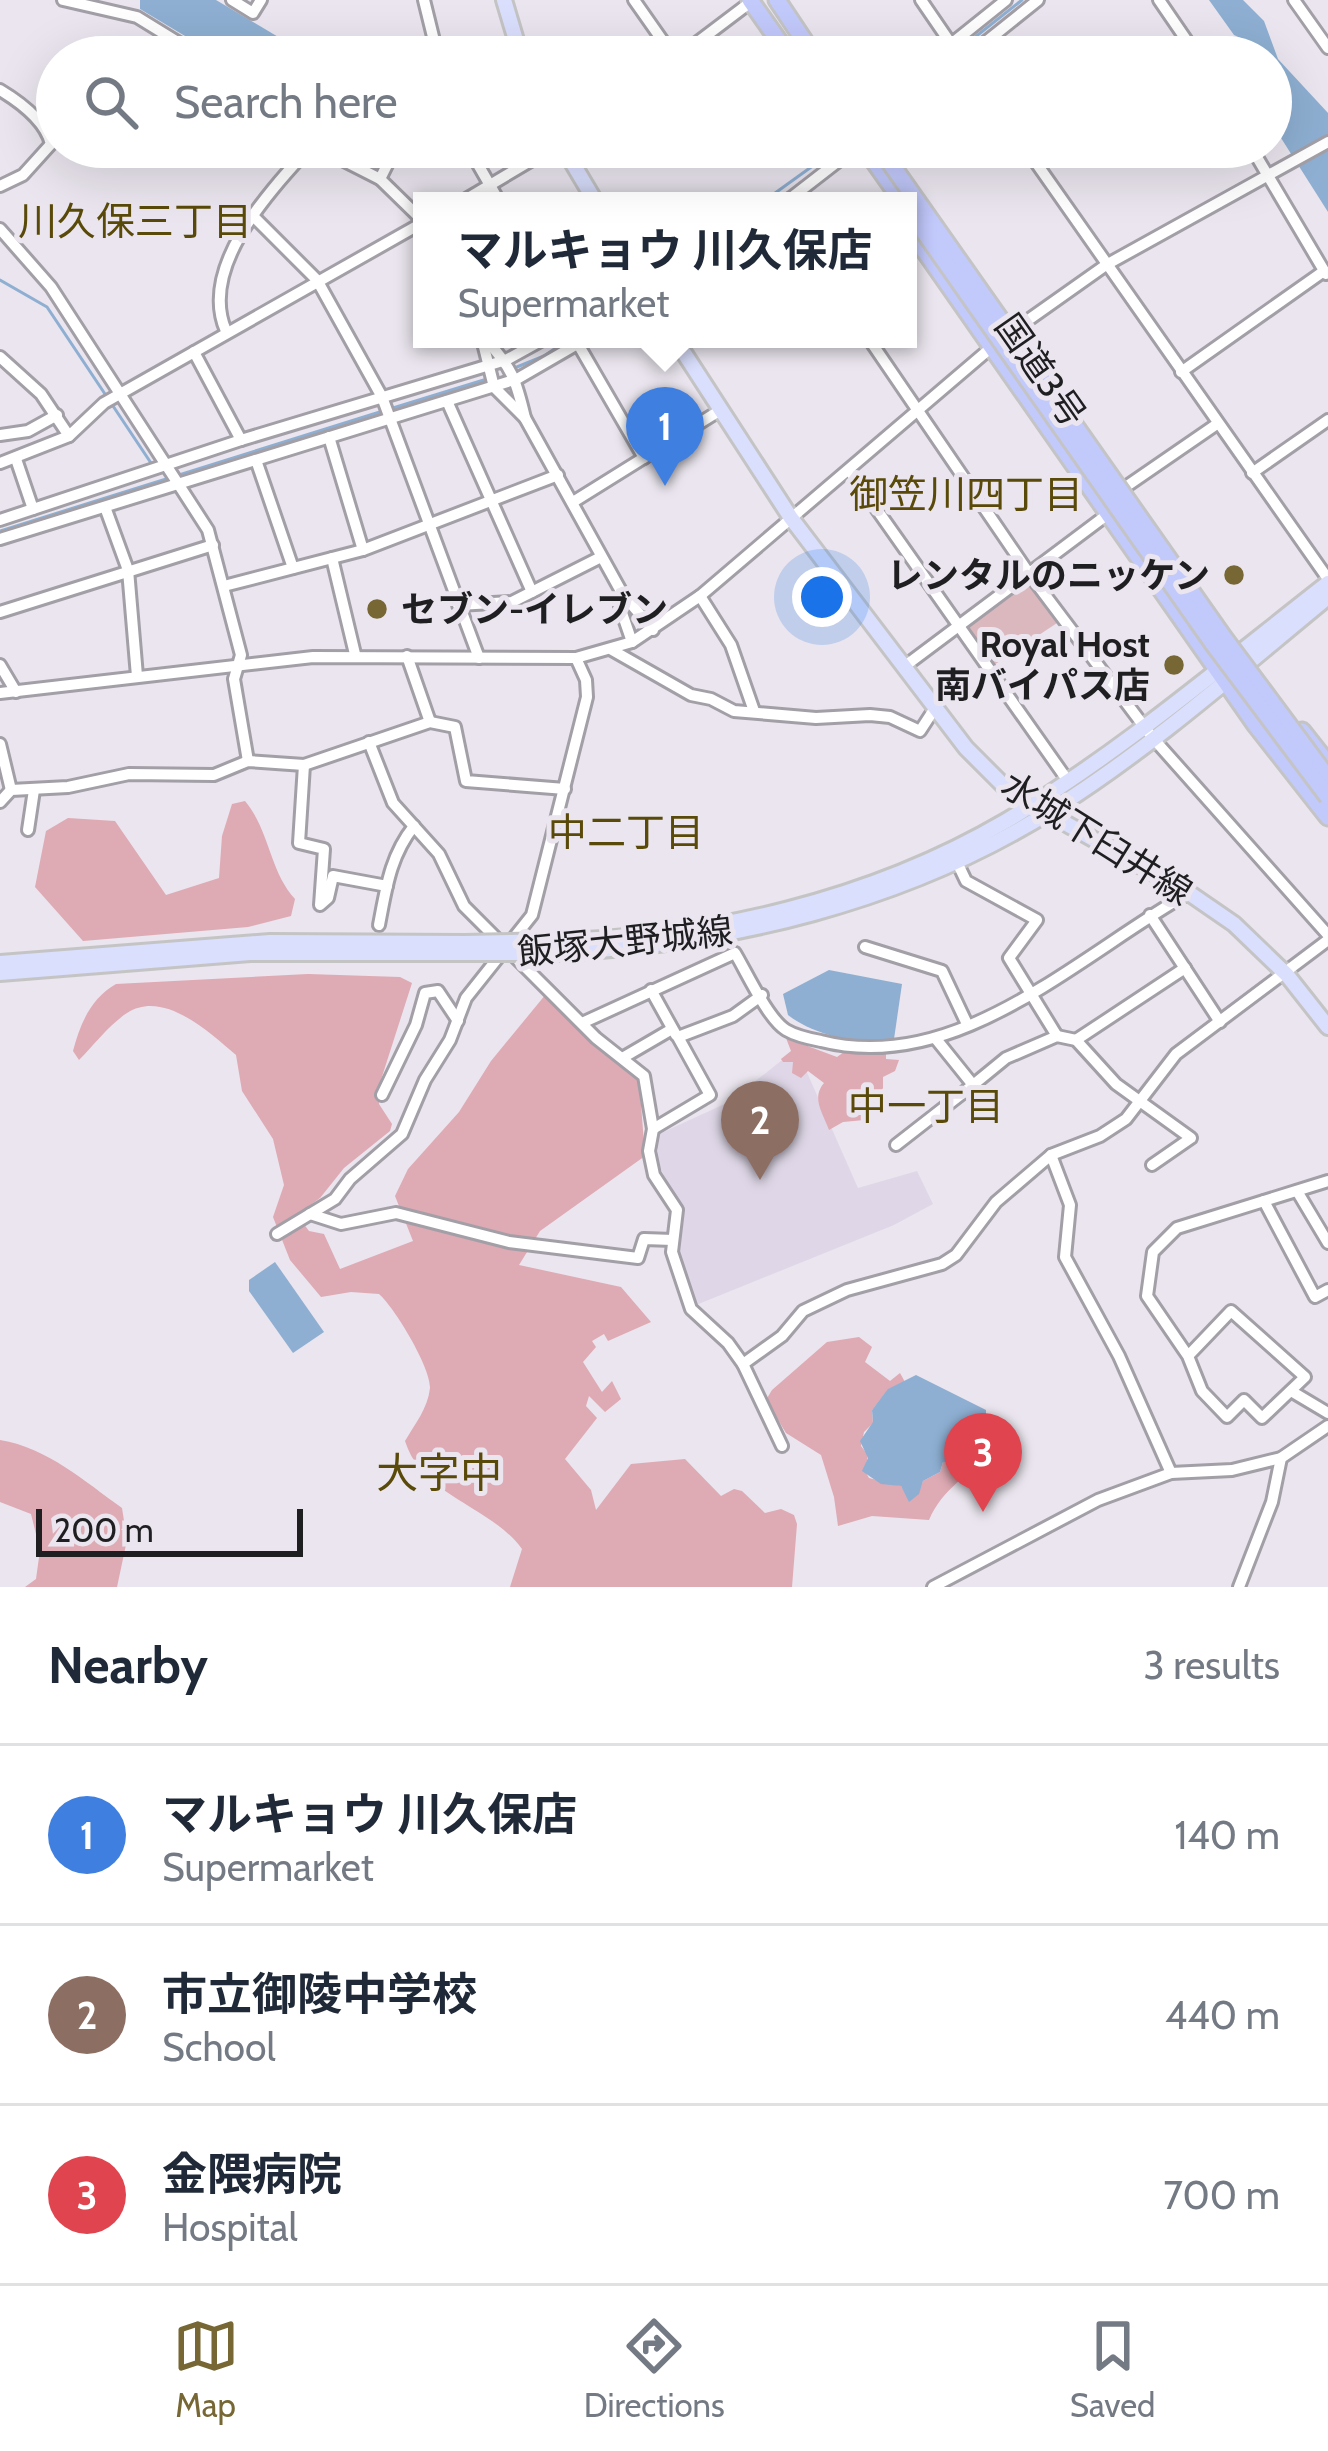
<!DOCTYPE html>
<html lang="en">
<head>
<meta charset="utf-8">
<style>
  :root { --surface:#fff; --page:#f2f2f3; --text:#1f2937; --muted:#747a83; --line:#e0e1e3; --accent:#776735 }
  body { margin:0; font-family:Cabin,"Noto Sans JP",sans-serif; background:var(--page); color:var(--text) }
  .scale { position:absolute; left:36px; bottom:30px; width:267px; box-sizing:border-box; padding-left:12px; border:6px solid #1f1e21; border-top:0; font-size:33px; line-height:42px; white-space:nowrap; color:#1f1e21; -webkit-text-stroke:9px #eae5ee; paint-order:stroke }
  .you { position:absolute; left:822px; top:597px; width:42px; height:42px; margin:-30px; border:9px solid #fff; border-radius:50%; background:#1a73e8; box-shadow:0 0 0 18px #1a73e833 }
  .badge { display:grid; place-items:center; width:78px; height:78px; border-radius:50%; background:var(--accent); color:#fff; font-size:39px; font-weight:700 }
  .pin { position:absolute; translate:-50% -99px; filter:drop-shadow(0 3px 6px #0008) }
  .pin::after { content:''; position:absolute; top:63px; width:42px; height:36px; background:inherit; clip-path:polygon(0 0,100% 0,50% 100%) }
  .popup { position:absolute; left:413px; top:192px; width:504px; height:156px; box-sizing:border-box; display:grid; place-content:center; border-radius:0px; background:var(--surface); filter:drop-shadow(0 3px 9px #0005); font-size:39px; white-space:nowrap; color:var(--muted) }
  .popup b { font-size:45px; color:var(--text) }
  .popup::after { content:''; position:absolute; left:50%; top:100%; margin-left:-24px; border:24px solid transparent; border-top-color:var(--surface) }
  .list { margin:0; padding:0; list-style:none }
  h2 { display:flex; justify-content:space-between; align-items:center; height:156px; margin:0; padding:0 48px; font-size:51px }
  h2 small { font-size:39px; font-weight:400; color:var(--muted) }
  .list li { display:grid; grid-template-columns:78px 1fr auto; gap:36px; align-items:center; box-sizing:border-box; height:180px; padding:0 48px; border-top:3px solid var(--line) }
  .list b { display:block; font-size:45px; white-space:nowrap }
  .list p { margin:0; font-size:39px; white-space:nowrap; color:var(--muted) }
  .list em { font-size:39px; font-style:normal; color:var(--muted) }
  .icon { flex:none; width:66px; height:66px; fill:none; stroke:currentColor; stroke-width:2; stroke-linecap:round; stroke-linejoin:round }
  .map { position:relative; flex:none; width:1328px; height:1587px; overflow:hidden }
  .search { position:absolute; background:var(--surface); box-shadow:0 12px 48px #0002; left:36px; right:36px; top:36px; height:132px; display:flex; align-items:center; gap:30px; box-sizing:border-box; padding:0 42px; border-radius:66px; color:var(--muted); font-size:45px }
  .sheet { height:696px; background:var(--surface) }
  nav { display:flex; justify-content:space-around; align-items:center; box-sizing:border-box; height:168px; border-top:3px solid var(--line); background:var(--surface); font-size:33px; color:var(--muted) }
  nav a { display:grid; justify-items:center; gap:6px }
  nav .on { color:var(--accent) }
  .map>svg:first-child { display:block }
  .built { fill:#dfd7e7 }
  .green { fill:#dab8be }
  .forest { fill:#deaab4 }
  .water { fill:#8eafd2 }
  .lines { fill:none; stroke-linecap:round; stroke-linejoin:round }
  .stream { stroke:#8eafd2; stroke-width:3 }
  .minor-casing { stroke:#a39fa7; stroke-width:16 }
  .major-casing { stroke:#c5c4c5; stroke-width:20 }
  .highway-casing { stroke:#c5c4c5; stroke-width:21 }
  .minor { stroke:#fff; stroke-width:10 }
  .major { stroke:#dadffd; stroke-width:14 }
  .highway { stroke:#c2c9fb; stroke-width:15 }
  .major-bridge-casing { stroke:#c5c4c5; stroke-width:20; stroke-linecap:butt }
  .highway-bridge-casing { stroke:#c5c4c5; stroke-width:21; stroke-linecap:butt }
  .major-bridge { stroke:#dadffd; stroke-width:14 }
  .highway-bridge { stroke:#c2c9fb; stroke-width:15 }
  .poi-dot { fill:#776735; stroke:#eae5ee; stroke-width:4.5 }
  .labels { text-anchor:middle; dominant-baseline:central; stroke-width:10; stroke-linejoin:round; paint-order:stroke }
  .street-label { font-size:36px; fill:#1f1e21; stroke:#eae5ee }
  .poi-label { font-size:36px; font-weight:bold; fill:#1f1e21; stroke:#eae5ee; text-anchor:end }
  .neighbourhood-label { font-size:39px; fill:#5a4a09; stroke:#eae5ee }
  .quarter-label { font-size:42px; fill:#5a4a09; stroke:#eae5ee }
</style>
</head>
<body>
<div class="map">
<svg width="1328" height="1587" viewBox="0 0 1328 1587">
  <rect width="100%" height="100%" fill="#eae5ee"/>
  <path class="built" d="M791,1053L801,1059L858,1188L917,1171L933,1204L894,1225L696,1305L678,1251L681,1210L657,1161L659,1134L729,1102Z"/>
  <path class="green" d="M1026,585L1035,587L1060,621L994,665L968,631L969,623Z"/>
  <g class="forest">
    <path d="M245,801C270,831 269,870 295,899L291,916L248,927L83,941L35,887L46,831L68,818L115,821L166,895L219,878L222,836L232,804Z"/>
    <path d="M308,974L400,977L412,983L378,1089L379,1104L392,1124L390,1131L344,1168L320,1198L297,1215L309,1231L324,1234L340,1269L413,1241L395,1196L408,1169L459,1112L491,1061L546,994L593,1045L639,1079L645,1156L540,1231L519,1265L621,1287L651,1322L608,1341L604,1334L592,1341L596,1347L583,1362L602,1392L612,1381L621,1399L605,1412L589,1396L586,1406L597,1418L565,1459L591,1490L596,1510L631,1464L685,1459L721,1496L734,1489L742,1491L765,1513L781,1509L794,1515L797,1524L792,1587H510L522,1549C491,1506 422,1496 405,1441C415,1424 428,1408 430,1388C431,1368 395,1308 379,1294L351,1292L321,1297L290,1260L273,1217L284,1185L273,1139L242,1091L236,1055C210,1033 164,989 127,1013C110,1024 94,1045 79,1060L73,1051C80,1024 91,998 116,984Z"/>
    <path d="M786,1038L837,1057L844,1052L886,1051V1059L899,1060L895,1071L883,1077V1088L864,1120L843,1122L829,1130C823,1113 811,1098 824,1083L808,1071L801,1078L792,1073L793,1062H783L781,1059L791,1051Z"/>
    <path d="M859,1337L872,1347L865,1362L890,1381L900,1373L905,1382L889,1389L872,1410L873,1423L864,1432L861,1446L868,1455L865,1471L869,1478L901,1486L909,1499L918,1494L923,1481L940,1472L943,1462L959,1447L980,1434L986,1451C969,1478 943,1487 929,1520L872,1516L838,1526L834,1497L821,1455L786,1433L766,1400L772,1390L827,1342Z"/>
    <path d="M0,1440C48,1448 84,1481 122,1508L127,1540L117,1587H25L36,1579L40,1550L31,1514L0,1502Z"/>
  </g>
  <g class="water">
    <path d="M140,0H216L290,44L301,57H220L140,9Z"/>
    <path d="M1209,0H1243L1264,21L1278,59L1328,113V212L1281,138L1284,132L1271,102V57H1250L1242,46L1243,39L1234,35Z"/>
    <path d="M829,970L902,984L894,1039C863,1048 812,1034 788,1015L783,994Z"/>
    <path d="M275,1262L324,1332L293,1353L249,1291V1280Z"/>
    <path d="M916,1375L986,1410V1431L983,1437L979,1434L959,1447L953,1461L943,1462L940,1472L923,1481L919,1494L909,1502L901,1486L881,1484L862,1471L868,1458L860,1441L873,1422L872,1410L888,1389Z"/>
  </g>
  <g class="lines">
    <g class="stream">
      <path d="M960,49L1022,0"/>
      <path d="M764,201L839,147"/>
      <path d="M0,280L47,307L151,463"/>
      <path d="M512,369L544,356L569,339"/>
      <path d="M393,408L487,379"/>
      <path d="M0,531L383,411"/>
    </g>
    <defs>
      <g id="minor">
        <path d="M63,0L137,17L202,57"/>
        <path d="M232,0L253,13L261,0"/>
        <path d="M424,0L438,57"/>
        <path d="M634,0L674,57"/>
        <path d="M921,0L960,57"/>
        <path d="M1159,0L1198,57"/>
        <path d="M1294,0L1328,48"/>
        <path d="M678,57L752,1"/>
        <path d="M935,57L1006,0"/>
        <path d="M967,57L1038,0"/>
        <path d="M1169,57L1190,43"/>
        <path d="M0,90C20,102 45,120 51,144L23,175L0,186"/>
        <path d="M317,147L380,179L422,220"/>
        <path d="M468,147L499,201"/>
        <path d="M1025,147L1328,579"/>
        <path d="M1251,147L1326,274"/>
        <path d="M380,179L396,147"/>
        <path d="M463,201L554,147"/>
        <path d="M787,201L854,149"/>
        <path d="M254,217L317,280L382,397L479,658"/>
        <path d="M0,229L51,287L208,530L241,655L234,679L248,761"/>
        <path d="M226,331C198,267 270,191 310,147"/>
        <path d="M1007,335L1106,265L1328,142"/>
        <path d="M482,339L494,387L525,418L622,593L653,630"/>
        <path d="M485,339C512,367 516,380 525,418"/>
        <path d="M869,339L1030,575L1152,737L1328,935"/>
        <path d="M578,344L644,458"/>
        <path d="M194,352L241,440"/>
        <path d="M0,357L41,394L69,436"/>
        <path d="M1181,372L1324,271"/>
        <path d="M447,401L532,592"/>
        <path d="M0,435L28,431L57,415"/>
        <path d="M329,437L363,550"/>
        <path d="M16,459L33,509"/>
        <path d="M256,460L293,568"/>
        <path d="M0,463L69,436L104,403L422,223"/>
        <path d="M849,470L1068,781"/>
        <path d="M1252,473L1328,420"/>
        <path d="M1124,488L1217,424"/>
        <path d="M573,502L719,411"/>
        <path d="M105,507L128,570L137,676"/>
        <path d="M0,520L241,440L506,360L544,339"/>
        <path d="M0,539L517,379L586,339"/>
        <path d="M332,558L355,654"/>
        <path d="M224,586L363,550L558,475"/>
        <path d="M622,593L620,607L632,642"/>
        <path d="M700,596L731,645L754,711"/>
        <path d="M458,605L512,602L601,557"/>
        <path d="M0,612L213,545"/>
        <path d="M612,650L691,695L711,699L734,711L816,718L870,715L890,717L920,731L935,708"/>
        <path d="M407,656L430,722"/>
        <path d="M0,665L16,692"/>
        <path d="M905,666L1108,514"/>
        <path d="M0,693L313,657L576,658L632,642L700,596L993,346"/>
        <path d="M369,742L393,803L439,854L464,906L596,1038L644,1076L653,1129L649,1151L654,1175L677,1210L672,1252L691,1309L728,1343L743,1364L782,1446"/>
        <path d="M0,744L11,790"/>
        <path d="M304,765L299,843L324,849L320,905L328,898L333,876L387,886"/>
        <path d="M0,802L11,790L68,787L129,774L214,775L248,761L304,765L430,722L455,727L466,781L565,789"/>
        <path d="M28,830L34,790"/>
        <path d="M956,860L966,881L1037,920L1009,958L1057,1036"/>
        <path d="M1150,915L1220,1022"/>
        <path d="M379,925C386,889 390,856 414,826"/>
        <path d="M865,947L942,971L967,1024"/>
        <path d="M651,990L676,1035"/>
        <path d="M582,1023L735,953C747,973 768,1019 786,1030C796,1036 810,1039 821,1041C957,1076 1079,955 1189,893"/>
        <path d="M936,1039L973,1085L1006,1058L1057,1036L1076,1040L1116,1084L1191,1138L1152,1165"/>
        <path d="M1076,1040L1185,968"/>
        <path d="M624,1057L672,1029"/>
        <path d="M382,1095L416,1025L425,993L438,991L458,1021"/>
        <path d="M653,1129L710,1095L678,1037L733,1016L762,995"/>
        <path d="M896,1145L973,1085"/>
        <path d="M1051,1155L1070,1205L1065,1257L1119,1356L1171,1473"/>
        <path d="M1297,1191L1328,1243"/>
        <path d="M1264,1201L1315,1297L1328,1290"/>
        <path d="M310,1214L341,1224L396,1213L509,1242L638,1258L644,1239L673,1240"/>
        <path d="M277,1234L335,1199L350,1179L402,1134L425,1080L450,1040L466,998L532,915L587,697L586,680L576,658"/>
        <path d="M1188,1356L1231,1311L1305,1377L1262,1418L1244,1400L1227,1417L1202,1391L1188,1356L1147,1296L1153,1252L1177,1228L1328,1181"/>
        <path d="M743,1364L782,1336L803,1311L847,1290L942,1264L956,1255L996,1202L1051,1155L1100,1136L1126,1119L1176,1054L1328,940"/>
        <path d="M1291,1391L1328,1413"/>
        <path d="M933,1587L1098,1500L1171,1473L1232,1470L1281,1458L1328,1426"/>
        <path d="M1239,1587L1272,1502L1281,1458"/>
      </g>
      <g id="major">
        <path d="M504,0L521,57"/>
        <path d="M563,147L595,201"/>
        <path d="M675,339L791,518L966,748L1010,792L1189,893L1234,924L1287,975L1328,1027"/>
        <path d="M553,941C709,938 871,900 1006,821C1120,753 1224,664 1328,583"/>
        <path d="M553,953C727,945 905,903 1054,809C1151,748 1240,669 1328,597"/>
        <path d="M0,963L270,942L465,943"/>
        <path d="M0,973L250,953H465"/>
      </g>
      <g id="highway">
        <path d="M750,0L790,57"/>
        <path d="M777,0L815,57"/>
        <path d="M864,147L902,201"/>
        <path d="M908,227L1255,724L1328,817"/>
        <path d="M1302,731L1328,764"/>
      </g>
    </defs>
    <use href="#minor" class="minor-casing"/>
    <use href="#major" class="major-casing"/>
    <use href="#highway" class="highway-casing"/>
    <use href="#minor" class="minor"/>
    <use href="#major" class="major"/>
    <use href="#highway" class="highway"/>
    <defs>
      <g id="major-bridge">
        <path d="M465,943L553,941"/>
        <path d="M465,953H553"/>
      </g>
      <g id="highway-bridge">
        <path d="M879,147L1224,638L1328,778"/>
        <path d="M908,209L1214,645L1328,797"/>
      </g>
    </defs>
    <use href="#major-bridge" class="major-bridge-casing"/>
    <use href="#highway-bridge" class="highway-bridge-casing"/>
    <use href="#major-bridge" class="major-bridge"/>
    <use href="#highway-bridge" class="highway-bridge"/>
  </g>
  <g class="poi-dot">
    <circle cx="1234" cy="575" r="12"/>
    <circle cx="377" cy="609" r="12"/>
    <circle cx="1174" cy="665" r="12"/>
  </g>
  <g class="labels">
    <g class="street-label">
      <text transform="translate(1041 370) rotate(55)">国道3号</text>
      <text transform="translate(1097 838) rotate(32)">水城下臼井線</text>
      <text transform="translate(625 941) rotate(-6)">飯塚大野城線</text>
    </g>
    <g class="poi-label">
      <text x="1210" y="575">レンタルのニッケン</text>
      <text x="401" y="609" text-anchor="start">セブン-イレブン</text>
      <text x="1150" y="644">Royal Host<tspan x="1150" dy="41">南バイパス店</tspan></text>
    </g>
    <g class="neighbourhood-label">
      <text x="135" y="221">川久保三丁目</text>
      <text x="966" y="494">御笠川四丁目</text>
      <text x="626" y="832">中二丁目</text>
      <text x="926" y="1106">中一丁目</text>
    </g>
    <g class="quarter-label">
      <text x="439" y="1473">大字中</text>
    </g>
  </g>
</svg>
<div class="scale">200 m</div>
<div class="you"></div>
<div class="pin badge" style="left:665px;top:486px;background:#3f7fe0">1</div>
<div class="popup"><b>マルキョウ 川久保店</b>Supermarket</div>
<div class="pin badge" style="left:760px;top:1180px;background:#8d6e63">2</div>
<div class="pin badge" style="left:983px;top:1512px;background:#e0444e">3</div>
<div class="search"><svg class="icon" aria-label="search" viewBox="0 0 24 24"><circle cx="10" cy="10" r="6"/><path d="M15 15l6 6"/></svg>Search here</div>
</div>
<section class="sheet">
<h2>Nearby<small>3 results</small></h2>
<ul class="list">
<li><span class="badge" style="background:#3f7fe0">1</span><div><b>マルキョウ 川久保店</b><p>Supermarket</p></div><em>140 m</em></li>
<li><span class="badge" style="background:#8d6e63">2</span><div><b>市立御陵中学校</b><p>School</p></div><em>440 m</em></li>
<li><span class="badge" style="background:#e0444e">3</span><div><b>金隈病院</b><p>Hospital</p></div><em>700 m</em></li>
</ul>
</section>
<nav>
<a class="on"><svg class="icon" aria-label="map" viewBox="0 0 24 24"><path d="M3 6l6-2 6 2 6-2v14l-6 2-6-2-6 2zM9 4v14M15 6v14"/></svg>Map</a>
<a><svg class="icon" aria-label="directions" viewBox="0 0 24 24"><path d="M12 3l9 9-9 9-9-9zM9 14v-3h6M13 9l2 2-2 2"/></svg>Directions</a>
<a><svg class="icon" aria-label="saved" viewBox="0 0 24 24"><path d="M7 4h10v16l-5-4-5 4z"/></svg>Saved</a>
</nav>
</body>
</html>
